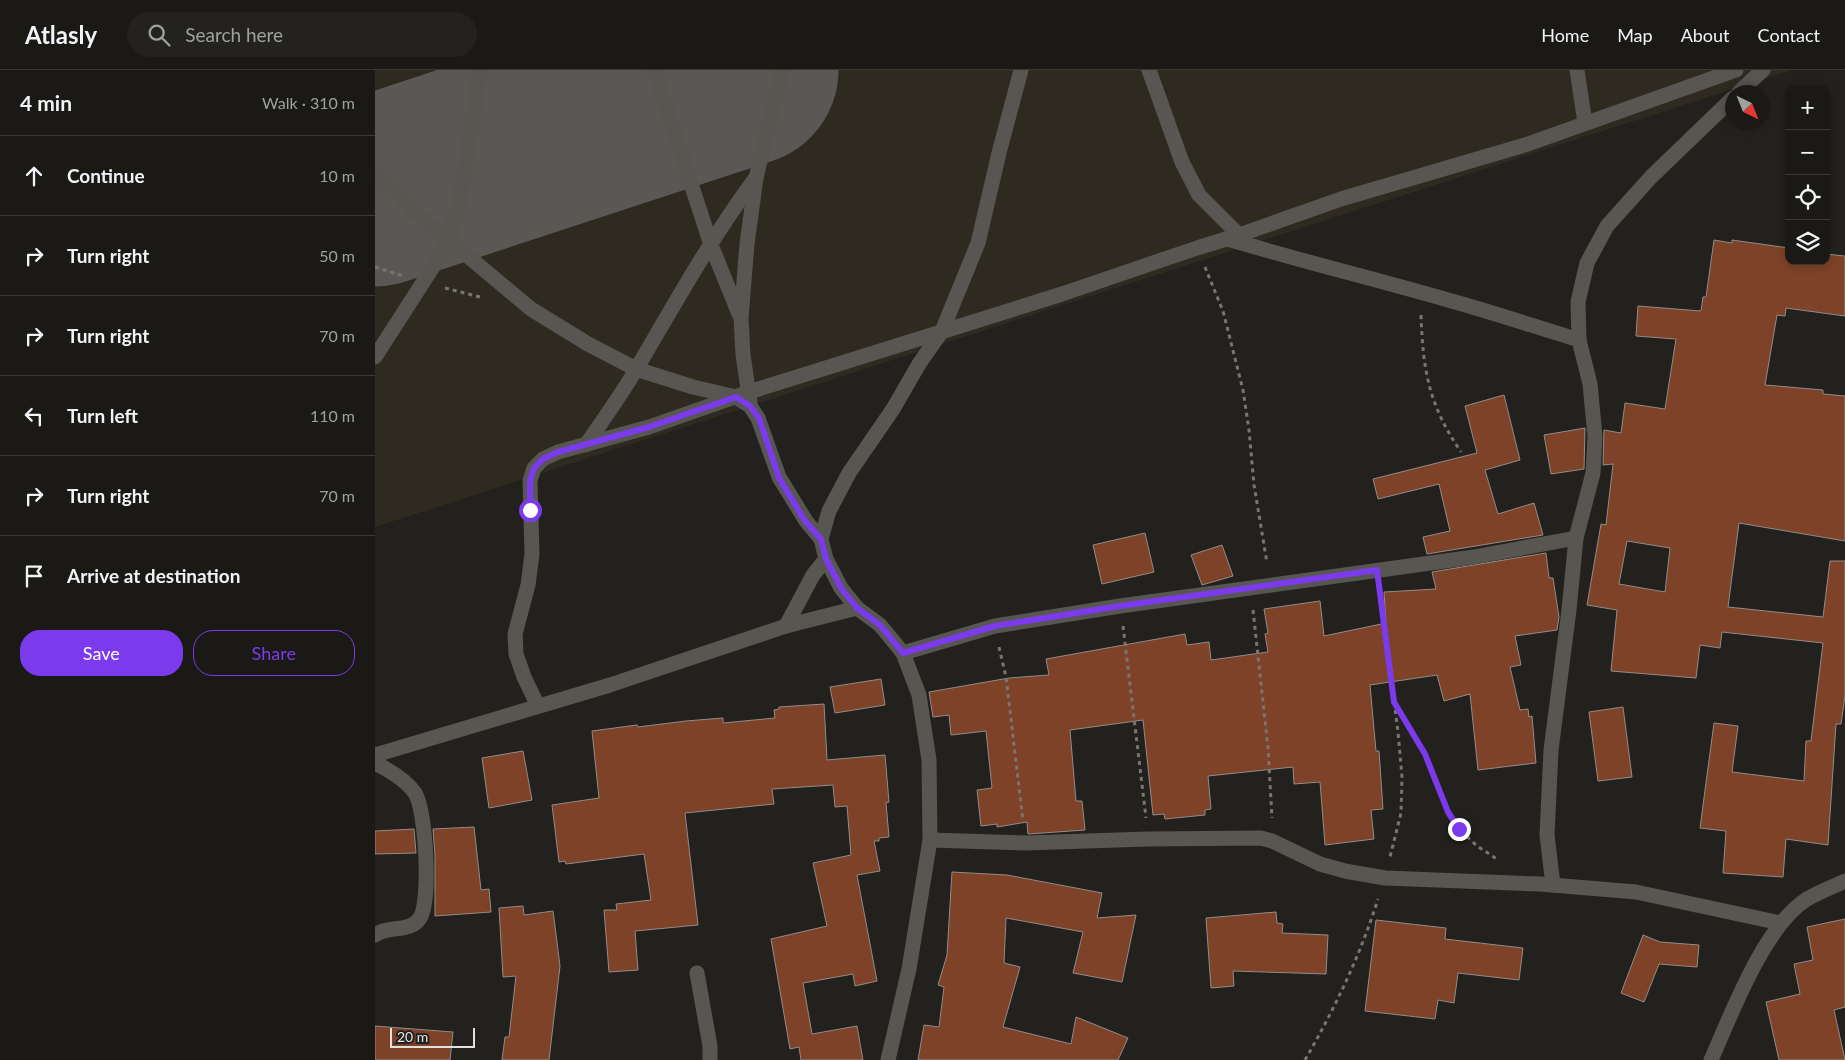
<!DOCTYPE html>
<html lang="en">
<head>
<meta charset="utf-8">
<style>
  :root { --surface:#1a1916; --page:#23221f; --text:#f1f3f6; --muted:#9fa0a1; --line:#383835; --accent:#7c3aed }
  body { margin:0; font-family:Lato,sans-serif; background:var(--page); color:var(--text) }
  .controls { position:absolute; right:15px; top:15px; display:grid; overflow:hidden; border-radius:10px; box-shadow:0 2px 8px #0003 }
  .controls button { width:45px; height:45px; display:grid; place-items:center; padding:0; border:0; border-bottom:1px solid var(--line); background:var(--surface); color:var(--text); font:25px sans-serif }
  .compass { position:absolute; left:1350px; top:15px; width:45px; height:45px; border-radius:50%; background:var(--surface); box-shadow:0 2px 8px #0003; rotate:137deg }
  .scale { position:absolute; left:15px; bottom:12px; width:85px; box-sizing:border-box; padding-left:5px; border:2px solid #e2e1de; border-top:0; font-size:14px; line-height:18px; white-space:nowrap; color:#e2e1de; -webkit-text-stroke:4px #23211d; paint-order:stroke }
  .stop { position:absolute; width:15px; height:15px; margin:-11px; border:4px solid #7c3aed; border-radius:50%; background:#fff }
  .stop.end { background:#7c3aed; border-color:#fff; box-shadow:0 1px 5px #0008 }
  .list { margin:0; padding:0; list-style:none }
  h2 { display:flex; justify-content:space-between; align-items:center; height:65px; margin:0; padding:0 20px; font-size:21px }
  h2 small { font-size:16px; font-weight:400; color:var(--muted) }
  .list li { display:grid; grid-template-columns:32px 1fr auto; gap:15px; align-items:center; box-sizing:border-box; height:80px; padding:0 20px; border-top:1px solid var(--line) }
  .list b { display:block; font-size:19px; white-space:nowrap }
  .list em { font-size:16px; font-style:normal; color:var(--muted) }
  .actions { display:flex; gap:10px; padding:15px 20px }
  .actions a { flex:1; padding:11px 0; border:1px solid var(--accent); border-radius:20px; text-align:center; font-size:18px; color:var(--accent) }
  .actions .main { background:var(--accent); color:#fff }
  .icon { flex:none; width:28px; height:28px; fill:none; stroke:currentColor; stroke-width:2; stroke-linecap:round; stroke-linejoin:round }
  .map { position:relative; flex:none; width:1470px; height:990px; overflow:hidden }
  header { display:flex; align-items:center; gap:30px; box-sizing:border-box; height:70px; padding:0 25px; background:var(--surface); border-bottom:1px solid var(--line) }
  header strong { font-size:24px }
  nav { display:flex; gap:28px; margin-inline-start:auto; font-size:18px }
  .search { width:350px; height:45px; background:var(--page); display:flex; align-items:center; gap:12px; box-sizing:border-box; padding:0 18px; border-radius:28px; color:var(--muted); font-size:19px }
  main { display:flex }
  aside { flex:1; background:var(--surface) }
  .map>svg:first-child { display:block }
  .built { fill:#2e2a20 }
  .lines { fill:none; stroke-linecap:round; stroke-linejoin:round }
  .runway { stroke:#5a5855; stroke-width:191 }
  .building { fill:#7d4227; stroke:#928c89; fill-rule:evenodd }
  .path { stroke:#777672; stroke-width:3; stroke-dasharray:4 4; stroke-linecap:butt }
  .minor { stroke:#585651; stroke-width:15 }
  .route { stroke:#7c3aed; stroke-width:6 }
</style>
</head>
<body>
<header>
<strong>Atlasly</strong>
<div class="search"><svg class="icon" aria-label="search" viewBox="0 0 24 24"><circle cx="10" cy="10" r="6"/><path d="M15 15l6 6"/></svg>Search here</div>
<nav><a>Home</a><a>Map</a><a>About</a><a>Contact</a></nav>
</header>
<main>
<aside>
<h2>4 min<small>Walk · 310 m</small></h2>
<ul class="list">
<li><svg class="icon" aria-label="ahead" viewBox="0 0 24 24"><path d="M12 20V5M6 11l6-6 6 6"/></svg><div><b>Continue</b></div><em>10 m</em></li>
<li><svg class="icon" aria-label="right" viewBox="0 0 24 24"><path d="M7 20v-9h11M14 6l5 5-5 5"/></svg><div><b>Turn right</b></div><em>50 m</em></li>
<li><svg class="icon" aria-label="right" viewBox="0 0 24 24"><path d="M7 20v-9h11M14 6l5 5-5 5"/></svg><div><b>Turn right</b></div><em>70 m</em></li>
<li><svg class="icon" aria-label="left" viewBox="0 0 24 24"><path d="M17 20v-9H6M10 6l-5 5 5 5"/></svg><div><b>Turn left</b></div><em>110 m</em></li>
<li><svg class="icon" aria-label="right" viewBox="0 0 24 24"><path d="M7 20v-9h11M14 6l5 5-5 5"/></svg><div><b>Turn right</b></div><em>70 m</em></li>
<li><svg class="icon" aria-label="arrive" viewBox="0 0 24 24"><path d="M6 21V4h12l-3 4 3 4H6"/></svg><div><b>Arrive at destination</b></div></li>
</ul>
<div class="actions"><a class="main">Save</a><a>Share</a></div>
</aside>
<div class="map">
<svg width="1470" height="990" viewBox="0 0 1470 990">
  <rect width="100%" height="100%" fill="#23211d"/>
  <path class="built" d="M0,0H1417L0,457Z"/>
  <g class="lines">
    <path class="runway" d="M0,121L368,0"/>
  </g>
  <g class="building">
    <path d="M1339,170L1357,173V170L1414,178V191H1451V184L1470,186V246L1411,238L1410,246L1402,245L1390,315L1448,320V324L1470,326V471L1364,453L1353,537L1448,547L1455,491H1470V626L1466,654H1461L1453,775L1411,769L1408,807L1348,803L1351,761L1325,758L1339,653L1363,656L1357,702L1429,711L1431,671H1436L1448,573L1347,562L1345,578L1325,575L1321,608L1236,601L1242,540L1212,535L1226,454L1231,455L1238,394L1228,395L1229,360L1246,363L1250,333L1290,339L1301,269L1261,266L1263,236L1326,241L1328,227H1331ZM1252,471L1295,478L1290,522L1244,514Z"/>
    <path d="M1129,325L1145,390L1110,400L1123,444L1159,433L1168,465L1052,484L1048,467L1075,461L1064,414L1003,429L998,409L1102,383L1090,336Z"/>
    <path d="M1210,358L1209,399L1176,404L1169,365Z"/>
    <path d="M770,463L779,502L727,514L718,475Z"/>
    <path d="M847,475L858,506L827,515L816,485Z"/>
    <path d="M1171,483L1174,508H1178L1184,547L1182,560L1140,566L1146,595L1135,597L1145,640L1153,639L1154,647L1157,646L1161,693L1103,700L1095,624L1069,631L1062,605L995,615L1001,681H1004L1008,739L996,740L999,769L950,775L945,712L919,714L918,697L833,706L836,739L830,740V745L790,749L789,744L778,745L768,650L695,660L701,731H707L710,760L653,764L652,752L622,757V754L606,756L602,720L617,718L611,661L576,665L574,645L558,647L554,622L634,608L674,605L671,589L810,564L812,575L834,572L836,590L893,582L890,564L893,563L889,539L945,531L949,566L1011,553L1009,522L1061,519L1057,502Z"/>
    <path d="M506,609L510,635L460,643L455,617Z"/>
    <path d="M449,634L452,690L510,685L514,732L511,733L514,767L504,768V771H499L505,801L482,805L502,911L480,916L478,904L428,913L437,964L482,956L488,990H426L424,977L415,979L396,869L452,856L438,793L476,785L472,736L460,737L458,715L397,719L399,734L310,743L323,855L260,861L263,900L234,902L229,840H242L241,834L276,830L269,784L191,794L190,791L184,792L177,735L224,728L217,661L262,655L263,657L311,651L348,648V653L400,648L399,640L404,639V637Z"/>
    <path d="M1248,637L1257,707L1223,711L1214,642Z"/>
    <path d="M148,681L157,730L114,738L107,688Z"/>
    <path d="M99,757L106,820L114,819L116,842L60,846V785L58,759Z"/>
    <path d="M39,759L41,783L0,784V761Z"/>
    <path d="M577,802L632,805L727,823L722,848L761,845L747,912L698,903L708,862L631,848L629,893L645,897L628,957L696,974L701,947L753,968L743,990H543L549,955L564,957L569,917L563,915L572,885Z"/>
    <path d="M148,836L149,845L178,841L185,896L174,990H127L130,967H134L141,906L128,907L124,838Z"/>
    <path d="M901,842L902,853L908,854L907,863L953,865L951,904L858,901L859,916L836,918L831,848Z"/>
    <path d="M1470,849V937L1459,940L1470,990H1404L1391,932L1425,924L1419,894L1438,890L1432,857Z"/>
    <path d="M1001,850L1071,858L1070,869L1148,878L1144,910L1083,903L1079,933L1063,930L1060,949L990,941Z"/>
    <path d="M1268,865L1285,872L1324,875L1322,897L1284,894L1269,932L1246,923Z"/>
    <path d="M0,956L78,962L75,990H0Z"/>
  </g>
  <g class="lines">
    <g class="path">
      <path d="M0,197L28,206"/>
      <path d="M830,197L848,241L868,320L874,360L879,415L892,493"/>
      <path d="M70,218L105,227"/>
      <path d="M1046,245C1048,302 1054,335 1086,382"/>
      <path d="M1005,521L1023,662L1027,707L1026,743L1015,787"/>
      <path d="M878,540L893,678L897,748"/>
      <path d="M748,556L771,748"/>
      <path d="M624,577L631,607L648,751"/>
      <path d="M1020,634L1050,684L1073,742L1084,759L1102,776L1122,789"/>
      <path d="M930,990C960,938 985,886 1003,829"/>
    </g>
    <g class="minor">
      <path d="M279,0L336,175L364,244"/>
      <path d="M774,0L807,92L824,125L864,165"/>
      <path d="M1202,0L1210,53"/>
      <path d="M1364,22L1388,0"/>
      <path d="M0,105L39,141L156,239L213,274L261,299L318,317L361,327L375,336L383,348L404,407L431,451L446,469"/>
      <path d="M853,169C926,191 1000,209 1073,230C1117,242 1161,257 1204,270"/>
      <path d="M0,287L63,189L73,169L85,131L105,0"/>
      <path d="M375,332L368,285L366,248L372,174L381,108L407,0"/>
      <path d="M211,375C228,350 246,325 262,298C299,235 335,170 379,110"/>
      <path d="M411,556L438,505L451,489"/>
      <path d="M528,583L620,556L745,536L1099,487L1201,468"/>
      <path d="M163,636L149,607L141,584L140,564L153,515L157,484L155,411L159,398L168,389L183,382L274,357L374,322L687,224L822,178L864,165L966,129L1150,75L1361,0"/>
      <path d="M0,685L235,615L411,556L482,538"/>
      <path d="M0,693C14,700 31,710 40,723C51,740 56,830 45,848C36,863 13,855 0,865"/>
      <path d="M555,770L651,773L773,769L886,768L897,771L945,794L970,801L1010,808L1165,814L1261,822L1405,853"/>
      <path d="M1178,815L1172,765L1176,680L1194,540L1201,468L1218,403L1220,366L1215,314L1204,270L1203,232L1212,193L1232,156L1276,107L1358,28"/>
      <path d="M322,903L335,976V990"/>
      <path d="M513,990L534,899L555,770L554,690L544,625L528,583L505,555L482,538L466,518L451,489L446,469L454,441L474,403L518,339L544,294L567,261L583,222L603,173L624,83L646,0"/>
      <path d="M1336,990C1356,945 1389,856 1432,829C1444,822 1457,817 1470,811"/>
    </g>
  </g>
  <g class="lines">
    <path class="route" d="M155,440V411L159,398L168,389L183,382L274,357L361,327L375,336L384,348L404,408L430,451L446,469L451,489L466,518L482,538L505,555L528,583L620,556L745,536L1002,500L1019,632L1050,684L1073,742L1084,759"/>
  </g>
</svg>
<div class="controls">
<button>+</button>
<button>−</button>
<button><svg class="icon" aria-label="locate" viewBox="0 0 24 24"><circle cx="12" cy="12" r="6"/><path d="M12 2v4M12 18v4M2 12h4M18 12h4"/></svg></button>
<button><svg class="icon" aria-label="layers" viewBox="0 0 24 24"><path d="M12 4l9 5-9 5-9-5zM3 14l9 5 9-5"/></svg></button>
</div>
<svg class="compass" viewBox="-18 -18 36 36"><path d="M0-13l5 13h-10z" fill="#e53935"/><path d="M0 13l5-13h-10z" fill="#9fa0a1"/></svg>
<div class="scale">20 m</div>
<div class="stop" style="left:155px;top:440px"></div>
<div class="stop end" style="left:1084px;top:759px"></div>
</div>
</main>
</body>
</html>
